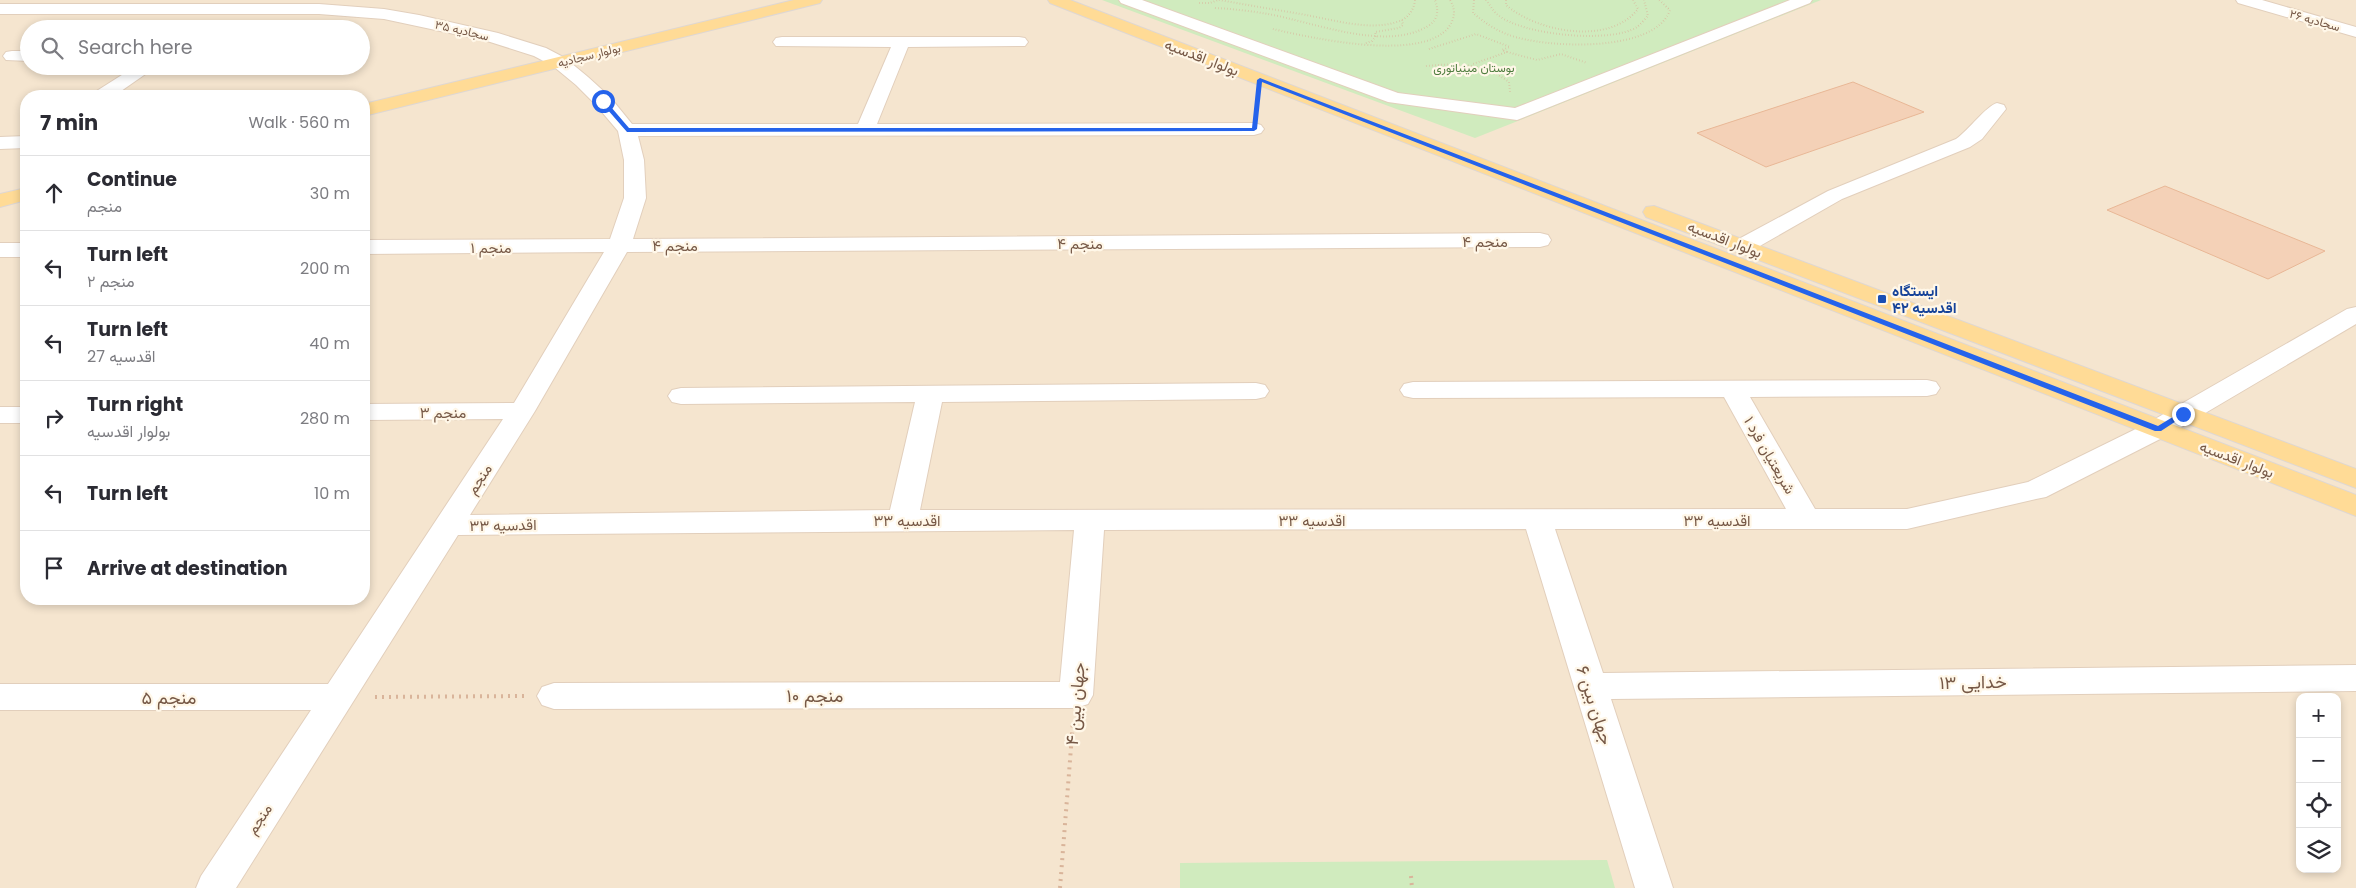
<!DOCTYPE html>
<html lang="en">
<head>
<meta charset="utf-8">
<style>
  :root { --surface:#fff; --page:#f7f7f7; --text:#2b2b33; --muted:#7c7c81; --line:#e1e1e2 }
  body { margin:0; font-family:Poppins,Vazirmatn,sans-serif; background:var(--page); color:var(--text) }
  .controls { position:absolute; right:15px; bottom:15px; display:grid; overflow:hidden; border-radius:10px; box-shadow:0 2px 8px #0003 }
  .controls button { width:45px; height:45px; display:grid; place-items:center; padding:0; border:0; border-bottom:1px solid var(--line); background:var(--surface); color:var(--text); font:25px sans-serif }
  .stop { position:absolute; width:15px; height:15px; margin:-11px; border:4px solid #2563eb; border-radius:50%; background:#fff }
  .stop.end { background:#2563eb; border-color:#fff; box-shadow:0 1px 5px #0008 }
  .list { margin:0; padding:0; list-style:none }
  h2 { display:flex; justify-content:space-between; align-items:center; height:65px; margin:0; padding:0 20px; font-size:21px }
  h2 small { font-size:16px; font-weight:400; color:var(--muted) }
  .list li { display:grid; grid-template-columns:32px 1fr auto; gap:15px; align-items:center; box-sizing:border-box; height:75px; padding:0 20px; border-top:1px solid var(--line) }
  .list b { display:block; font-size:19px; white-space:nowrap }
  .list p { margin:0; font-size:16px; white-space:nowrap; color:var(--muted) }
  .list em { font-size:16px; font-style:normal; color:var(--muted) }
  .icon { flex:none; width:28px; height:28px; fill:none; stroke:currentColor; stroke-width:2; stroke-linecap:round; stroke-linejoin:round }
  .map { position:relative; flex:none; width:2356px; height:888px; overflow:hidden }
  .search { position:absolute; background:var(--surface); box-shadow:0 2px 8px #0003; left:20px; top:20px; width:350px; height:55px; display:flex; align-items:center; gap:12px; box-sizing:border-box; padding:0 18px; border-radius:28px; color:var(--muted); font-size:19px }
  .panel { position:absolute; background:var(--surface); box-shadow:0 2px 8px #0003; left:20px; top:90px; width:350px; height:515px; border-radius:20px }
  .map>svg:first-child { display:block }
  .residential { fill:#f5e5cf; fill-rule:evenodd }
  .green { fill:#d0ebbe }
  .building { fill:#f4d1b7; stroke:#e8b796 }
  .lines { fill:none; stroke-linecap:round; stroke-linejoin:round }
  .minor-casing { stroke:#e2cfbc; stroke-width:2 }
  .major-casing { stroke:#ded7d3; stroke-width:2 }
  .path-far1 { stroke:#d9b49a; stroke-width:2; stroke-dasharray:0.5 2.5; stroke-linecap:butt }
  .path { stroke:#d9b49a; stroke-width:4; stroke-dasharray:2 5; stroke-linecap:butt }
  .minor { fill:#fff; fill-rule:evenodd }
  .major { fill:#ffdb96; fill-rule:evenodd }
  .route { fill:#2563eb }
  .transit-dot { fill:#1a4fb4; stroke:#fff7e8; stroke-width:2 }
  .labels { text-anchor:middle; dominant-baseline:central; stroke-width:4.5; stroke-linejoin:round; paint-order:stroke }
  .far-street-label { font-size:12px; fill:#765846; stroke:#fff7e8 }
  .far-park-label { font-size:12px; fill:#4e7c3e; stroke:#fff7e8 }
  .street-label { font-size:15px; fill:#765846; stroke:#fff7e8 }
  .transit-label { font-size:15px; font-weight:bold; fill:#164399; stroke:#fff7e8; text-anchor:start }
  .near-street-label { font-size:18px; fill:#765846; stroke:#fff7e8 }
</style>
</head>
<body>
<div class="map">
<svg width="2356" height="888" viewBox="0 0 2356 888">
  <rect width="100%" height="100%" fill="#fdf3e1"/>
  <path class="residential" d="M0,0H2356V888H0ZM29,29H361V66H29ZM26,96H364V599H26ZM2300,697H2337V869H2300Z"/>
  <g class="green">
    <path d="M1102,0H1821L1475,138Z"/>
    <path d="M1607,860L1615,888H1180V863Z"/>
  </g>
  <g class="building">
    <path d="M1853,82L1924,112L1766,167L1697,133Z"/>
    <path d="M2165,186L2325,251L2268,279L2107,210Z"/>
  </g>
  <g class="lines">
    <defs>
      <g id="minor">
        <path d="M1119,0H1142L1398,93L1515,108L1790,0H1812L1810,3L1517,120L1388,102L1121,3Z"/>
        <path d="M2236,0H2262L2356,27V37L2238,3Z"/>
        <path d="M0,4H319L384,9L419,15L498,33L546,48L565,58L588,77L610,97L632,124H858L891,47L776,46L773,42L776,38L782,37H1019L1025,38L1028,42L1025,46L908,47L877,124L1254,123L1261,125L1264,129L1261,133L1254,135L638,136L644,160L646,198L633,239L1540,233L1548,235L1551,240L1548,245L1540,247L627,252L535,411L470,515L890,510L915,402L681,404L672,402L668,396L672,390L681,388L1256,383L1265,385L1269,391L1265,397L1256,399L942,402L920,510L1786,509L1724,397L1413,398L1404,396L1400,390L1404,384L1413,382L1927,380L1936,382L1940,388L1936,394L1927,396L1750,397L1815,509H1907L2028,482L2148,423L2347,309L2356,307V324L2168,435L2046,497L2036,499L1907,529H1555L1603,673L2356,665V691L1611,699L1673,888H1635L1526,529L1104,530L1093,695L1088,704L1076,708L554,709L542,705L537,696L542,687L554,683L1060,682L1074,530L458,535L236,888H196L201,876L311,710H0V684H328L503,419L364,420V404L514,403L604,252L364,254V240L610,239L624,198V160L618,131L596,105L576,85L553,66L534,56L487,41L384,19L319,14H0Z"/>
        <path d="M12,51H29V61L6,60L3,56L6,52Z"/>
        <path d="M136,66H157L114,96H93L95,92Z"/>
        <path d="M1997,103L2004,105L2006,109L1982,139L1970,147L1842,199L1751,251L1743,253L1735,251L1732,246L1735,241L1828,191L1956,139C1969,130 1986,106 1997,103Z"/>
        <path d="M26,136V148L0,149V137Z"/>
        <rect x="0" y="243" width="26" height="14"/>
        <rect x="0" y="407" width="26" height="16"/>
      </g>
      <g id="major">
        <path d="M794,0H822L820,3L364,116V104Z"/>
        <path d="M1048,0H1070L2356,495V516L1050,3Z"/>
        <path d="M26,188V200L0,207V194Z"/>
        <path d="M1654,206L2356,469V488L1646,217L1643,212L1646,207Z"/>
      </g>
    </defs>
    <use href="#minor" class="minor-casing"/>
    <use href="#major" class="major-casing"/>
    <g class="path-far1">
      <path d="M1219,0C1248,5 1277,10 1306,15C1334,20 1369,31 1397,22C1407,19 1414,11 1415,0"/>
      <path d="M1474,0L1473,13C1484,22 1495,30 1509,35C1544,48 1655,54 1670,10L1659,0"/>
      <path d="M1486,0C1490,5 1493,11 1498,15C1522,35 1611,44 1637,27C1641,24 1645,19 1648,16L1644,0"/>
      <path d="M1506,0V5C1537,32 1609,46 1638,9L1633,0"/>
      <path d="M1199,3H1210L1218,0"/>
      <path d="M1215,8C1233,9 1251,11 1268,14C1313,22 1386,52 1428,26C1438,20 1439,11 1435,0"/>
      <path d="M1273,29C1311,38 1420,62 1448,28C1455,19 1456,10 1450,0"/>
      <path d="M1366,43L1372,41L1376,36L1375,32L1399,28L1403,25L1402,20"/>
      <path d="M1429,49L1476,34L1510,47L1502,50L1507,52L1473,64"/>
      <path d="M1507,52L1537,60L1561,54L1587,63"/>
      <path d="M1426,66C1456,63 1484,63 1509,82L1510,92"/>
    </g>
    <g class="path">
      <path d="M375,697L524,696"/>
      <path d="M1411,876L1412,888"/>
      <path d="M1060,888L1073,722"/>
    </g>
    <use href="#minor" class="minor"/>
    <use href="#major" class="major"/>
  </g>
  <path class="route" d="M1260,78L2158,426L2181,412L2187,414L2161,431H2155L1262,82L1257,129L1254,131L627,132L600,101L605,100L629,128H1252L1257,80Z"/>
  <rect class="transit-dot" x="1877" y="294" width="10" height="10" rx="2.5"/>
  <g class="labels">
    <g class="far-street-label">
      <text transform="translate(2315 20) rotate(16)">سجادیه ۲۶</text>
      <text transform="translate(462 30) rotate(13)">سجادیه ۳۵</text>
      <text transform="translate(589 55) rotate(-14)">بولوار سجادیه</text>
    </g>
    <g class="far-park-label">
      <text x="1474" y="67">بوستان مینیاتوری</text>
    </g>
    <g class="street-label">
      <text transform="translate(1202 57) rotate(21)">بولوار اقدسیه</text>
      <text transform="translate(1725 239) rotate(21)">بولوار اقدسیه</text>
      <text x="1485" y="241">منجم ۴</text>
      <text x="1080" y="243">منجم ۴</text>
      <text x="675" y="245">منجم ۴</text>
      <text x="491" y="247">منجم ۱</text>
      <text x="443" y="412">منجم ۳</text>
      <text transform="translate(1770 455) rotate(60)">شریعتیان فرد ۱</text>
      <text transform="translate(2237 459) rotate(21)">بولوار اقدسیه</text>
      <text transform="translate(479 479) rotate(-57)">منجم</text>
      <text x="907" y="520">اقدسیه ۳۳</text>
      <text x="1312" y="520">اقدسیه ۳۳</text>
      <text x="1717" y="520">اقدسیه ۳۳</text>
      <text transform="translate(503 525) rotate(-1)">اقدسیه ۳۳</text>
      <text transform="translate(259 819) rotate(-57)">منجم</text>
    </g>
    <g class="transit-label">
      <text x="1892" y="290">ایستگاه<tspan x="1892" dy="17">اقدسیه ۴۲</tspan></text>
    </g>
    <g class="near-street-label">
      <text transform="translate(1973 682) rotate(-1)">خدایی ۱۳</text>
      <text x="815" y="695">منجم ۱۰</text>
      <text x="169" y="697">منجم ۵</text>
      <text transform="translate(1075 704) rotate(-85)">جهان بین ۴</text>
      <text transform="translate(1595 705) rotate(72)">جهان بین ۶</text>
    </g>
  </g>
</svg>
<div class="controls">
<button>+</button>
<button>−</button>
<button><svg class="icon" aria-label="locate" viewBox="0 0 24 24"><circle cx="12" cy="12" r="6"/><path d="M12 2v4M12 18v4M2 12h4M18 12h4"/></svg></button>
<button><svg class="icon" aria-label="layers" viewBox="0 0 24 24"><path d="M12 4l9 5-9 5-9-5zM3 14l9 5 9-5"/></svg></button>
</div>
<div class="stop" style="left:603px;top:101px"></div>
<div class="stop end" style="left:2183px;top:414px"></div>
<div class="search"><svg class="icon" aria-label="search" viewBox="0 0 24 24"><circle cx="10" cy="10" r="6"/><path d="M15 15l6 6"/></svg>Search here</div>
<section class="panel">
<h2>7 min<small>Walk · 560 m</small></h2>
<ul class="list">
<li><svg class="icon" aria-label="ahead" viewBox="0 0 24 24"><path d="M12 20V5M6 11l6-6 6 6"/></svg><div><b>Continue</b><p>منجم</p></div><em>30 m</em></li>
<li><svg class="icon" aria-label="left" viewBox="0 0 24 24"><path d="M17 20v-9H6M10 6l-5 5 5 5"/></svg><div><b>Turn left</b><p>منجم ۲</p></div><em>200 m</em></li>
<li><svg class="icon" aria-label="left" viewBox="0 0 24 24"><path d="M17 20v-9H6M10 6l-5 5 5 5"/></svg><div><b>Turn left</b><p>اقدسیه 27</p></div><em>40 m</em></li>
<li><svg class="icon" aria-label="right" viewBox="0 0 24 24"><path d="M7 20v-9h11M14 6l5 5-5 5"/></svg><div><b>Turn right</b><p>بولوار اقدسیه</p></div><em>280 m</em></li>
<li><svg class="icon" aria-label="left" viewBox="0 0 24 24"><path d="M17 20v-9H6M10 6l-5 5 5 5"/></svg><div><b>Turn left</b></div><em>10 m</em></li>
<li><svg class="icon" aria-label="arrive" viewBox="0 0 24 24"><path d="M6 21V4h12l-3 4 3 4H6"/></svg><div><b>Arrive at destination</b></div></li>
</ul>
</section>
</div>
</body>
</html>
